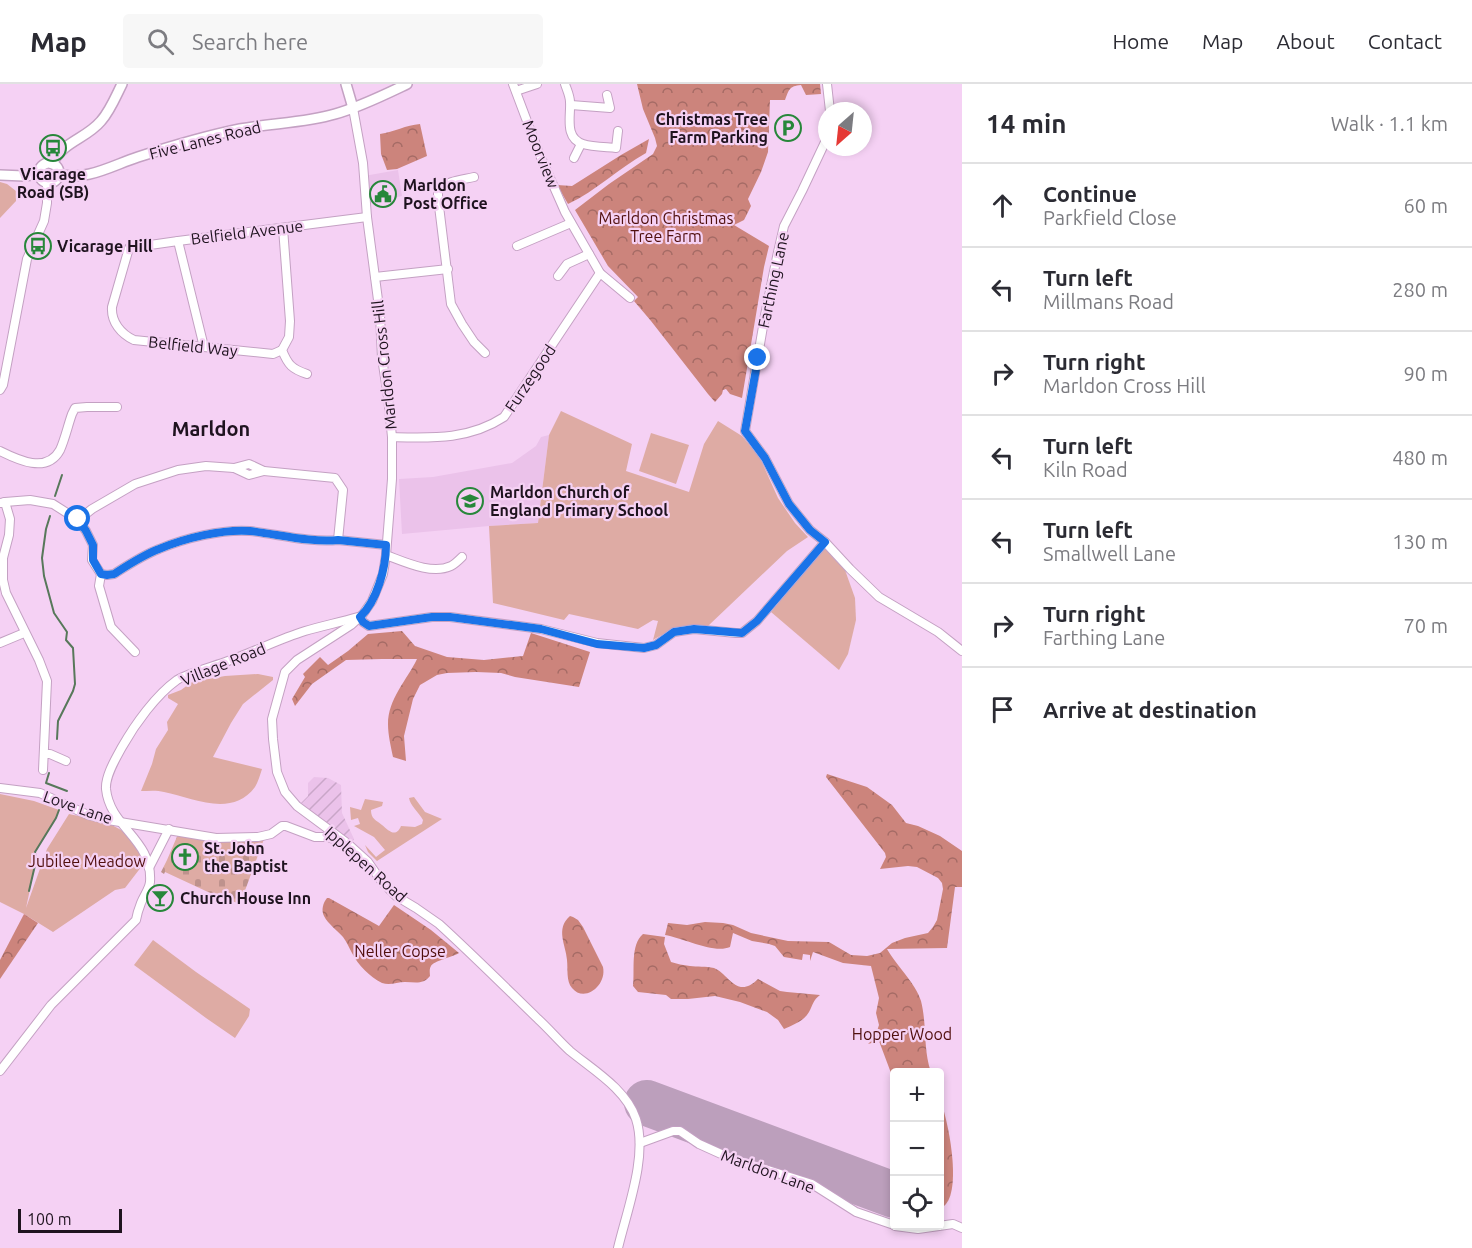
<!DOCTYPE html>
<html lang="en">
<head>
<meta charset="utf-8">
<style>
  :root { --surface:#fff; --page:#f7f7f7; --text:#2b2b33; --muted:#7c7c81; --line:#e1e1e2 }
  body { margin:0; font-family:Ubuntu,sans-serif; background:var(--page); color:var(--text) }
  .controls { position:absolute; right:18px; bottom:18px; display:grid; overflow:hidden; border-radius:6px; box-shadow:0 3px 9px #0003 }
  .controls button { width:54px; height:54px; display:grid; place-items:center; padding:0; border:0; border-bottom:2px solid var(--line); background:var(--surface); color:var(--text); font:30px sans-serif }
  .compass { position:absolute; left:818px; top:18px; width:54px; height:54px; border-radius:50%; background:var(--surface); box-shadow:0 3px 9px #0003; rotate:207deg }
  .scale { position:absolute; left:18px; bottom:15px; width:104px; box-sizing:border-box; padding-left:6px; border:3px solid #1f131f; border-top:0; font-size:16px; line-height:21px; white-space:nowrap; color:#1f131f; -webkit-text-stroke:4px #f5d1f4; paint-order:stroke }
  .stop { position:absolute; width:18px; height:18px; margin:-14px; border:4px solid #1a73e8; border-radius:50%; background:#fff }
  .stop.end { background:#1a73e8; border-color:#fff; box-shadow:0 2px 6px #0008 }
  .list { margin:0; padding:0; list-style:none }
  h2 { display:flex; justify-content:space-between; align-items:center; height:78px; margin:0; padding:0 24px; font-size:26px }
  h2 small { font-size:20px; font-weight:400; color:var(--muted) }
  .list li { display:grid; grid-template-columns:39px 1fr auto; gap:18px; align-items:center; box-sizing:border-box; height:84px; padding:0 24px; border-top:2px solid var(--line) }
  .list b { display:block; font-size:22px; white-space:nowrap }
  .list p { margin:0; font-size:20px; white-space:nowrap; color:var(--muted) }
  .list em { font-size:20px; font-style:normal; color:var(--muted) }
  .icon { flex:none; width:33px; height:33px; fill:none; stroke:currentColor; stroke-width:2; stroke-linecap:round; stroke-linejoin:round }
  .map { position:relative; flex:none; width:962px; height:1164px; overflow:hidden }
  header { display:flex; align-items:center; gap:36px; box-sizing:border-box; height:84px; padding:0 30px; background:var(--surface); border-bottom:2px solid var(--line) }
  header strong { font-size:28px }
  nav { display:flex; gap:33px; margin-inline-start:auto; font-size:21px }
  .search { width:420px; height:54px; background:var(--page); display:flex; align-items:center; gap:15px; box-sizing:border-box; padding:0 21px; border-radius:6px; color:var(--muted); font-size:22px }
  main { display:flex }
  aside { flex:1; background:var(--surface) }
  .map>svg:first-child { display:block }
  .built { fill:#ebc2ea }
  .industrial { fill:url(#industrial-furrows) }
  .green { fill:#deaba4 }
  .forest { fill:url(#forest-crowns) }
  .cemetery { fill:url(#cemetery-stones) }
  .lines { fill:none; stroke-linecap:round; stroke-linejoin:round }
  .stream { stroke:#57785a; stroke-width:2 }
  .runway { stroke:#bc9fbc; stroke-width:46 }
  .minor-casing { stroke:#c4a1c3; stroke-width:10 }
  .tertiary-casing { stroke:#c4a1c3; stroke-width:12 }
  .minor { stroke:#fff; stroke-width:8 }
  .tertiary { stroke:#fff; stroke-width:9 }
  .route { stroke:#1a73e8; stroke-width:8 }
  .labels { text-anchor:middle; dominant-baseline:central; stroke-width:4.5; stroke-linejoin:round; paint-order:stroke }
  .poi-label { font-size:16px; font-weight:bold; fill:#1f131f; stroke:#f5d1f4; text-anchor:start }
  .street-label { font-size:16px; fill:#1f131f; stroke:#f5d1f4 }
  .park-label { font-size:16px; fill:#500f0d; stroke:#f5d1f4 }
  .quarter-label { font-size:20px; font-weight:bold; fill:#1f131f; stroke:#f5d1f4 }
</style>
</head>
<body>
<header>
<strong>Map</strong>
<div class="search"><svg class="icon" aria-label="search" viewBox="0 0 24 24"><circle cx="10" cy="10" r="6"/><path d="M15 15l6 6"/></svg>Search here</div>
<nav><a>Home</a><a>Map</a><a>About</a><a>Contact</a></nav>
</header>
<main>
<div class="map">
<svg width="962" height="1164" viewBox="0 0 962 1164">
  <defs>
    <pattern id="industrial-furrows" width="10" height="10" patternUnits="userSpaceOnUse" patternTransform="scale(1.5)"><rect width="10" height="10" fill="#ebc2ea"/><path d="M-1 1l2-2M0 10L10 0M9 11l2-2" fill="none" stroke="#c9a6c8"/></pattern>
    <pattern id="forest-crowns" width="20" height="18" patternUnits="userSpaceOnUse" patternTransform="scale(1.5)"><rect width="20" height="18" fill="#cc847c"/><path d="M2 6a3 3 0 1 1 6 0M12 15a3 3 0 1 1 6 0" fill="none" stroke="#a56b65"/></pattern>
    <pattern id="cemetery-stones" width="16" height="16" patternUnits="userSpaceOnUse" patternTransform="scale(1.5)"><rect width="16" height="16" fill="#deaba4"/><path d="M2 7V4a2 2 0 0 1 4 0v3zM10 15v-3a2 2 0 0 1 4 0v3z" fill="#be928d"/></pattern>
  </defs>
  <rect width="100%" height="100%" fill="#f5d1f4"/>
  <g class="built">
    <path d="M398,86L402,112L365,120L364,92Z"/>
    <path d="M549,351L538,439L489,442L402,450L399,395L433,393L512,379L536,362L541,353Z"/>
  </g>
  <path class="industrial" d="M314,693L328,694L341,701L342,729L354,755L351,760L301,719L308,712V699Z"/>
  <g class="green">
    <path d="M0,98L7,100L16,107V117L0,134Z"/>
    <path d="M561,327L632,360L626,387L689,408L704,360L718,337L742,352L760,374L778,414L795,439L808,453L787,467L708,542C684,542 674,543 653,556L658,537L653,536L638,545L569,530L564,536L493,519L489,442L538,439L549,351Z"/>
    <path d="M651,349L689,361L676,400L639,387Z"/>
    <path d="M824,464L845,486L855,514L856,536L848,570L839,586L771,528Z"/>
    <path d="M258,590L273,593V596L243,620L231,639L213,673L262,685C260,691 258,698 255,703C232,734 193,714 164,708C157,706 148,707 141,707L152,680L156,665L168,646L167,638L178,620L168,614V611L181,606L192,598L225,592Z"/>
    <path d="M0,710L34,717L59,726L56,734L35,768L36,777L26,824L47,765L69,730C92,735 122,738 136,761C140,766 142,773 145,778L125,804L115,806L53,848L24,830L0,818Z"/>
    <path d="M414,713L425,728L442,735L377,777L368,768L365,761L376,773L385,766L374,753L354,742L360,740L358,734L351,736L350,723L361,726L365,715L383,718L382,722L371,726C371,735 376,736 382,741C389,747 396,754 401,742L415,743L422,740L423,736C419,729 410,721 409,714Z"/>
    <path d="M153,856L196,888L250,925L249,932L235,954L206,934L134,881Z"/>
  </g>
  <g class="forest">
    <path d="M637,0H820L821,10L806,11L801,1C789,2 789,6 785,16H770L768,68L761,88L748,115L751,122L744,136L734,141L769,162L764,183L742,314L730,310L726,305L723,306L722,310L715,318L708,310L651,237L634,217L638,213L608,182L575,126L609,100L653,70L657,62L655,54L643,25Z"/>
    <path d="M420,40L427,72L397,85L387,86L381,70L380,50C394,48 406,41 420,40Z"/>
    <path d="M649,55L646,69C619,84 596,107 568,120L557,101L572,102L621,71Z"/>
    <path d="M402,547L415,562L447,573L484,576L523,572L531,549L590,568L579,603L515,593L501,589L476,588L447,589L437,591L420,601L413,615L404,652L406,677L393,673C391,663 388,651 388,640C388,615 407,596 417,575H382L346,576L312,600L295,622L292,615L305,593L303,590L320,573L328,581L348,567L368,550Z"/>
    <path d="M827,690L867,703L892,721L906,739L918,742L940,752L962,767V803H955L947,864L887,865C897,882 916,900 921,917C927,940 923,966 931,988H894V997L879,957L868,960L875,953L879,941L876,929L879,914L871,882L843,879L813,868L810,877V871L803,870L802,876L784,873L775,862L769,860L752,857L733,849L730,863C714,870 683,854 665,851L668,839L687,841L705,838L723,839L733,841L751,849L788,857L829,858L851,871L867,872L880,869L892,859L905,854L928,849L933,843L937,836L943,805L942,799L938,794L917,783L908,782L880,785L886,773L885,769L826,693Z"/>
    <path d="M327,814H329L379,842L394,821L431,846L459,869C453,873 433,877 431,882C429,885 430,889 430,892C423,901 415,898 405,898C397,898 390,902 382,899C370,893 358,881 352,869C349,864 347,858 343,853C337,846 328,840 324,832C321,826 323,819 327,814Z"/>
    <path d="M24,830L38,839L0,895V876Z"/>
    <path d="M570,832L573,833L578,836L583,843L603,883C607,902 584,919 572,904C566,897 568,885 567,876C566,861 555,845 570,832Z"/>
    <path d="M643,850L665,853L664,860L671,878C677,880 683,881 690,882C697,883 706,882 714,884C729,890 737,916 758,895L780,907L787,908L820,911C813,916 813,921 809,928C804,937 793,941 784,945L778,936L767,928L740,918L715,912L688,915H671L666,911L638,908L633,902C635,886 630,861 643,850Z"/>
    <path d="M940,1015C949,1039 962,1107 944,1122L940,1119Z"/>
  </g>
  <path class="cemetery" d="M179,748L264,755L240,820L208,808L165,788L164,790L161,788L167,776Z"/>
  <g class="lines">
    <g class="stream">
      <path d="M55,412L62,391"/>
      <path d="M50,432L46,445L42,474L44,492L54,529L67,548L66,556L73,564L75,600L73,607L58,637L57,655"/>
      <path d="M49,689L46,699L67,707"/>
      <path d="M29,807L36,777L35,768L56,734L59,726"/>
    </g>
    <path class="runway" d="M647,1019L894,1111"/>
    <defs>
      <g id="minor">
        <path d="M513,0L539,69L565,128L600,189L630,214"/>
        <path d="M565,0C567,6 570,12 570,18C571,32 564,54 583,60C592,63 606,63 616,64L618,47"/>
        <path d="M827,0L830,27"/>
        <path d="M516,7L537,0"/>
        <path d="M571,21L610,24L607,11"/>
        <path d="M353,24L363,79L367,133L380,231L382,274L388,313L392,353V395L386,471L383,490L372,517L363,530L351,541L297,576L285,588L272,635L273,655L277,688L285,708L297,722L347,759L368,778L382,798L396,812L416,824L439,840C473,871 505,903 538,935C549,945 559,957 570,967C593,986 626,1005 636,1035C648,1072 627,1126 618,1164"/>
        <path d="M827,54L802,107L784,142L778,168L765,231L745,347L765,374L789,420L810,446L825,458L850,485L879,513L938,548L962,567"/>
        <path d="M574,74L581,60"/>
        <path d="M474,93C461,96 448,96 438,107V114L451,220L462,240L474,258L485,269"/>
        <path d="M283,144L290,237L289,253L282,266C288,281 292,285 307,290"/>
        <path d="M178,157L204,263"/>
        <path d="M517,162L571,139"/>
        <path d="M558,192L567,180L589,170"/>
        <path d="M375,193L448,185"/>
        <path d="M282,266L273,270L134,256C121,250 111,238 112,223L129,164L178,157L367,133"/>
        <path d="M0,306L3,301L27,175L44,137L47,119V99"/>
        <path d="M392,353C432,354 469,356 504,333L600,189"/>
        <path d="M0,367C18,376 47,390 60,366C65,355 68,341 72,330L75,324L87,323H117"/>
        <path d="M234,384L249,380L264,387L335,394L343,406L338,456"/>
        <path d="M5,418L30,416L53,420L78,436L86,447L93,461L92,476L101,490L99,502L111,543L135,568"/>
        <path d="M0,419L5,418L10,435L9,451L3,474V496L6,509L39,576L47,597L43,686"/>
        <path d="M78,436L92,425L135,400L178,386L206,382L234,384L249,391L264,387"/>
        <path d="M386,471C405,478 432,491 451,482C455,480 459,476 462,473"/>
        <path d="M101,490L107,491L114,490C128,481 143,471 159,465C185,454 222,445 250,447C277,450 311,459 338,456L386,461"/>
        <path d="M360,533L363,538L369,542L432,533H450L541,545L597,559L644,564L656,561L674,548L694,545L736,549H742L757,537L825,458"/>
        <path d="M0,559L24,549"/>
        <path d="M44,670H50L66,677"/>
        <path d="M0,704L40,709L88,731L108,736L216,754L258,753L271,750L282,742H286L315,753H328L339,757"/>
        <path d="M149,784L169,745"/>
        <path d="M0,987L51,921L136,836C137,830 139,824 141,819C144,811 149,806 150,798C153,755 110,744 106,705C105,692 116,674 122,663C135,640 156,611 177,596C188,589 215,582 228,577C254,568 279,555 305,547C322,542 341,538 358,533"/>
        <path d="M640,1059L673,1047H680L699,1060L730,1074L812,1100L856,1128L894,1141"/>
        <path d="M895,1142L918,1145L953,1140L962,1144"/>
      </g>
      <g id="tertiary">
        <path d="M346,0L353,24"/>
        <circle cx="49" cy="89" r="10"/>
        <path d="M52,80C63,57 86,55 101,37C110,27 116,12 122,0"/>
        <path d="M59,90C85,98 113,81 138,73C172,62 206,52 240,45C271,39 305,39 335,30C360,23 384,11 407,0"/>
        <path d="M0,91L24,92L39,90"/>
      </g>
    </defs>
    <use href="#minor" class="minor-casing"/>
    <use href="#tertiary" class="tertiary-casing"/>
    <use href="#minor" class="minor"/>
    <use href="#tertiary" class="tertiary"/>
  </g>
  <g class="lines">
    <path class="route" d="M78,435L86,447L93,461V476L101,490L107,491L114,490C128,481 143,471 159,465C185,454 222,445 250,447C277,450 312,459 338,456L386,461C386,484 377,517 360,533L363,538L369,542L432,533H450L541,545L597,560L644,564L656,561L674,548L694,545L742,549L757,537L825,458L810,446L789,420L765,374L745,347L758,274"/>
  </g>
  <defs>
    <symbol id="parking-ring" viewBox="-11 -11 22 22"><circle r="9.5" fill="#f5d1f4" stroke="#27873a" stroke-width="1.5"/><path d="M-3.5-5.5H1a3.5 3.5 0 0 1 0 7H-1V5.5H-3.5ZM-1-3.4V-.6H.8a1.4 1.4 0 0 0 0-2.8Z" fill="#27873a"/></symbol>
    <symbol id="bus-ring" viewBox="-11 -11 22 22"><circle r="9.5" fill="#f5d1f4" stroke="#27873a" stroke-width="1.5"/><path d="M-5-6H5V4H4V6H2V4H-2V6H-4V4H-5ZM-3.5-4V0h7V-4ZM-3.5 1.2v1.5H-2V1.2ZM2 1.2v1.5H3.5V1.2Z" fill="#27873a"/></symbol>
    <symbol id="civic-ring" viewBox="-11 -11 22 22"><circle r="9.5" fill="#f5d1f4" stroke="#27873a" stroke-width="1.5"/><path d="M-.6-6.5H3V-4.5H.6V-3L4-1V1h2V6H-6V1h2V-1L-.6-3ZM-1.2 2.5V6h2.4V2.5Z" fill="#27873a"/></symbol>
    <symbol id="school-ring" viewBox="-11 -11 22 22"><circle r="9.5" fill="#f5d1f4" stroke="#27873a" stroke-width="1.5"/><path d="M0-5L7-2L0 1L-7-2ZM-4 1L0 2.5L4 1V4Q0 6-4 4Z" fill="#27873a"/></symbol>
    <symbol id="church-ring" viewBox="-11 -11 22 22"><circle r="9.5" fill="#f5d1f4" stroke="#27873a" stroke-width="1.5"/><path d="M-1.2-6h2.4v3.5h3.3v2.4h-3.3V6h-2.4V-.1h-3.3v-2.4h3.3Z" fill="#27873a"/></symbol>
    <symbol id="bar-ring" viewBox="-11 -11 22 22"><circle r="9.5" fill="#f5d1f4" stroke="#27873a" stroke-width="1.5"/><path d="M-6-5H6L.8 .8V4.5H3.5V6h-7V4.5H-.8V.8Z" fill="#27873a"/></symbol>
  </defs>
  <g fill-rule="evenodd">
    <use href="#parking-ring" x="773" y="29" width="30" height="30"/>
    <use href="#bus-ring" x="38" y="49" width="30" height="30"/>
    <use href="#civic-ring" x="368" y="95" width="30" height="30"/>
    <use href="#bus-ring" x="23" y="147" width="30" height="30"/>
    <use href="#school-ring" x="455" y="402" width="30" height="30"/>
    <use href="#church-ring" x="170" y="758" width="30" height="30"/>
    <use href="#bar-ring" x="145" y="799" width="30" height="30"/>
  </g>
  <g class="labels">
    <g class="poi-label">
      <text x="768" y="35" text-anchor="end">Christmas Tree<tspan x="768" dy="18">Farm Parking</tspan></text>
      <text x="53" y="90" text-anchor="middle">Vicarage<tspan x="53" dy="18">Road (SB)</tspan></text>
      <text x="403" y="101">Marldon<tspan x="403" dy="18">Post Office</tspan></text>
      <text x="57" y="162">Vicarage Hill</text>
      <text x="490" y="408">Marldon Church of<tspan x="490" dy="18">England Primary School</tspan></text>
      <text x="204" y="764">St. John<tspan x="204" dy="18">the Baptist</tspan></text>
      <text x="180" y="814">Church House Inn</text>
    </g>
    <g class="street-label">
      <text transform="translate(205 56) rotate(-14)">Five Lanes Road</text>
      <text transform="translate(541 70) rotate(68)">Moorview</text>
      <text transform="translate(247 148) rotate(-7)">Belfield Avenue</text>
      <text transform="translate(773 196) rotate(-78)">Farthing Lane</text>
      <text transform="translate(193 262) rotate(6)">Belfield Way</text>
      <text transform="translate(384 281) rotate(-96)">Marldon Cross Hill</text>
      <text transform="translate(530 294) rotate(-56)">Furzegood</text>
      <text transform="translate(223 580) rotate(-22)">Village Road</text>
      <text transform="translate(78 723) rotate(19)">Love Lane</text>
      <text transform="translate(366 780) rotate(42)">Ipplepen Road</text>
      <text transform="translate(768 1087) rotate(20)">Marldon Lane</text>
    </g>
    <g class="park-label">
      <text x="666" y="134">Marldon Christmas<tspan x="666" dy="18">Tree Farm</tspan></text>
      <text x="87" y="777">Jubilee Meadow</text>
      <text x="400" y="867">Neller Copse</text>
      <text x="902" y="950">Hopper Wood</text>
    </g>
    <g class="quarter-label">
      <text x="211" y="344">Marldon</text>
    </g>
  </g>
</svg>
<div class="controls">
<button>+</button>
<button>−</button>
<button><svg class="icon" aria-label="locate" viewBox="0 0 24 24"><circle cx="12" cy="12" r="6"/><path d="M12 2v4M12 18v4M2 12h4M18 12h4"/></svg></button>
</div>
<svg class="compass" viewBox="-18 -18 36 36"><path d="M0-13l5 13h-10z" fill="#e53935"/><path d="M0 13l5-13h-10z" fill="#7c7c81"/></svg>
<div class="scale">100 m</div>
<div class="stop" style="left:78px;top:435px"></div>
<div class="stop end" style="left:758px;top:274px"></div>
</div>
<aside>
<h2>14 min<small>Walk · 1.1 km</small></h2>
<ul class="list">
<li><svg class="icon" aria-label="ahead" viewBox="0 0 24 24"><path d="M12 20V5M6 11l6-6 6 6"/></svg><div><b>Continue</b><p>Parkfield Close</p></div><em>60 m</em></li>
<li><svg class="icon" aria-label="left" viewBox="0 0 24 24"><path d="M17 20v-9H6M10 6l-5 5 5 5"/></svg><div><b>Turn left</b><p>Millmans Road</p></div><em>280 m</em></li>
<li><svg class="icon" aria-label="right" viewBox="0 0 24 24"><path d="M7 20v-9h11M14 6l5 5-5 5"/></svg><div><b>Turn right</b><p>Marldon Cross Hill</p></div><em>90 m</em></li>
<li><svg class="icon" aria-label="left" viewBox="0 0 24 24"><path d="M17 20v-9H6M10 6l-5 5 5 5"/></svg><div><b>Turn left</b><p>Kiln Road</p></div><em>480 m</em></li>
<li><svg class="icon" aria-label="left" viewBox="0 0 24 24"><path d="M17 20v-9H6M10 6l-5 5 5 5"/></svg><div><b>Turn left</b><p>Smallwell Lane</p></div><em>130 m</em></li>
<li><svg class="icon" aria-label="right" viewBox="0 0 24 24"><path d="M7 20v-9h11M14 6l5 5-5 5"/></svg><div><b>Turn right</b><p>Farthing Lane</p></div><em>70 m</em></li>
<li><svg class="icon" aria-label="arrive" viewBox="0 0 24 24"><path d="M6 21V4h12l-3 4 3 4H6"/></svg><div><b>Arrive at destination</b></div></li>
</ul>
</aside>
</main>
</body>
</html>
